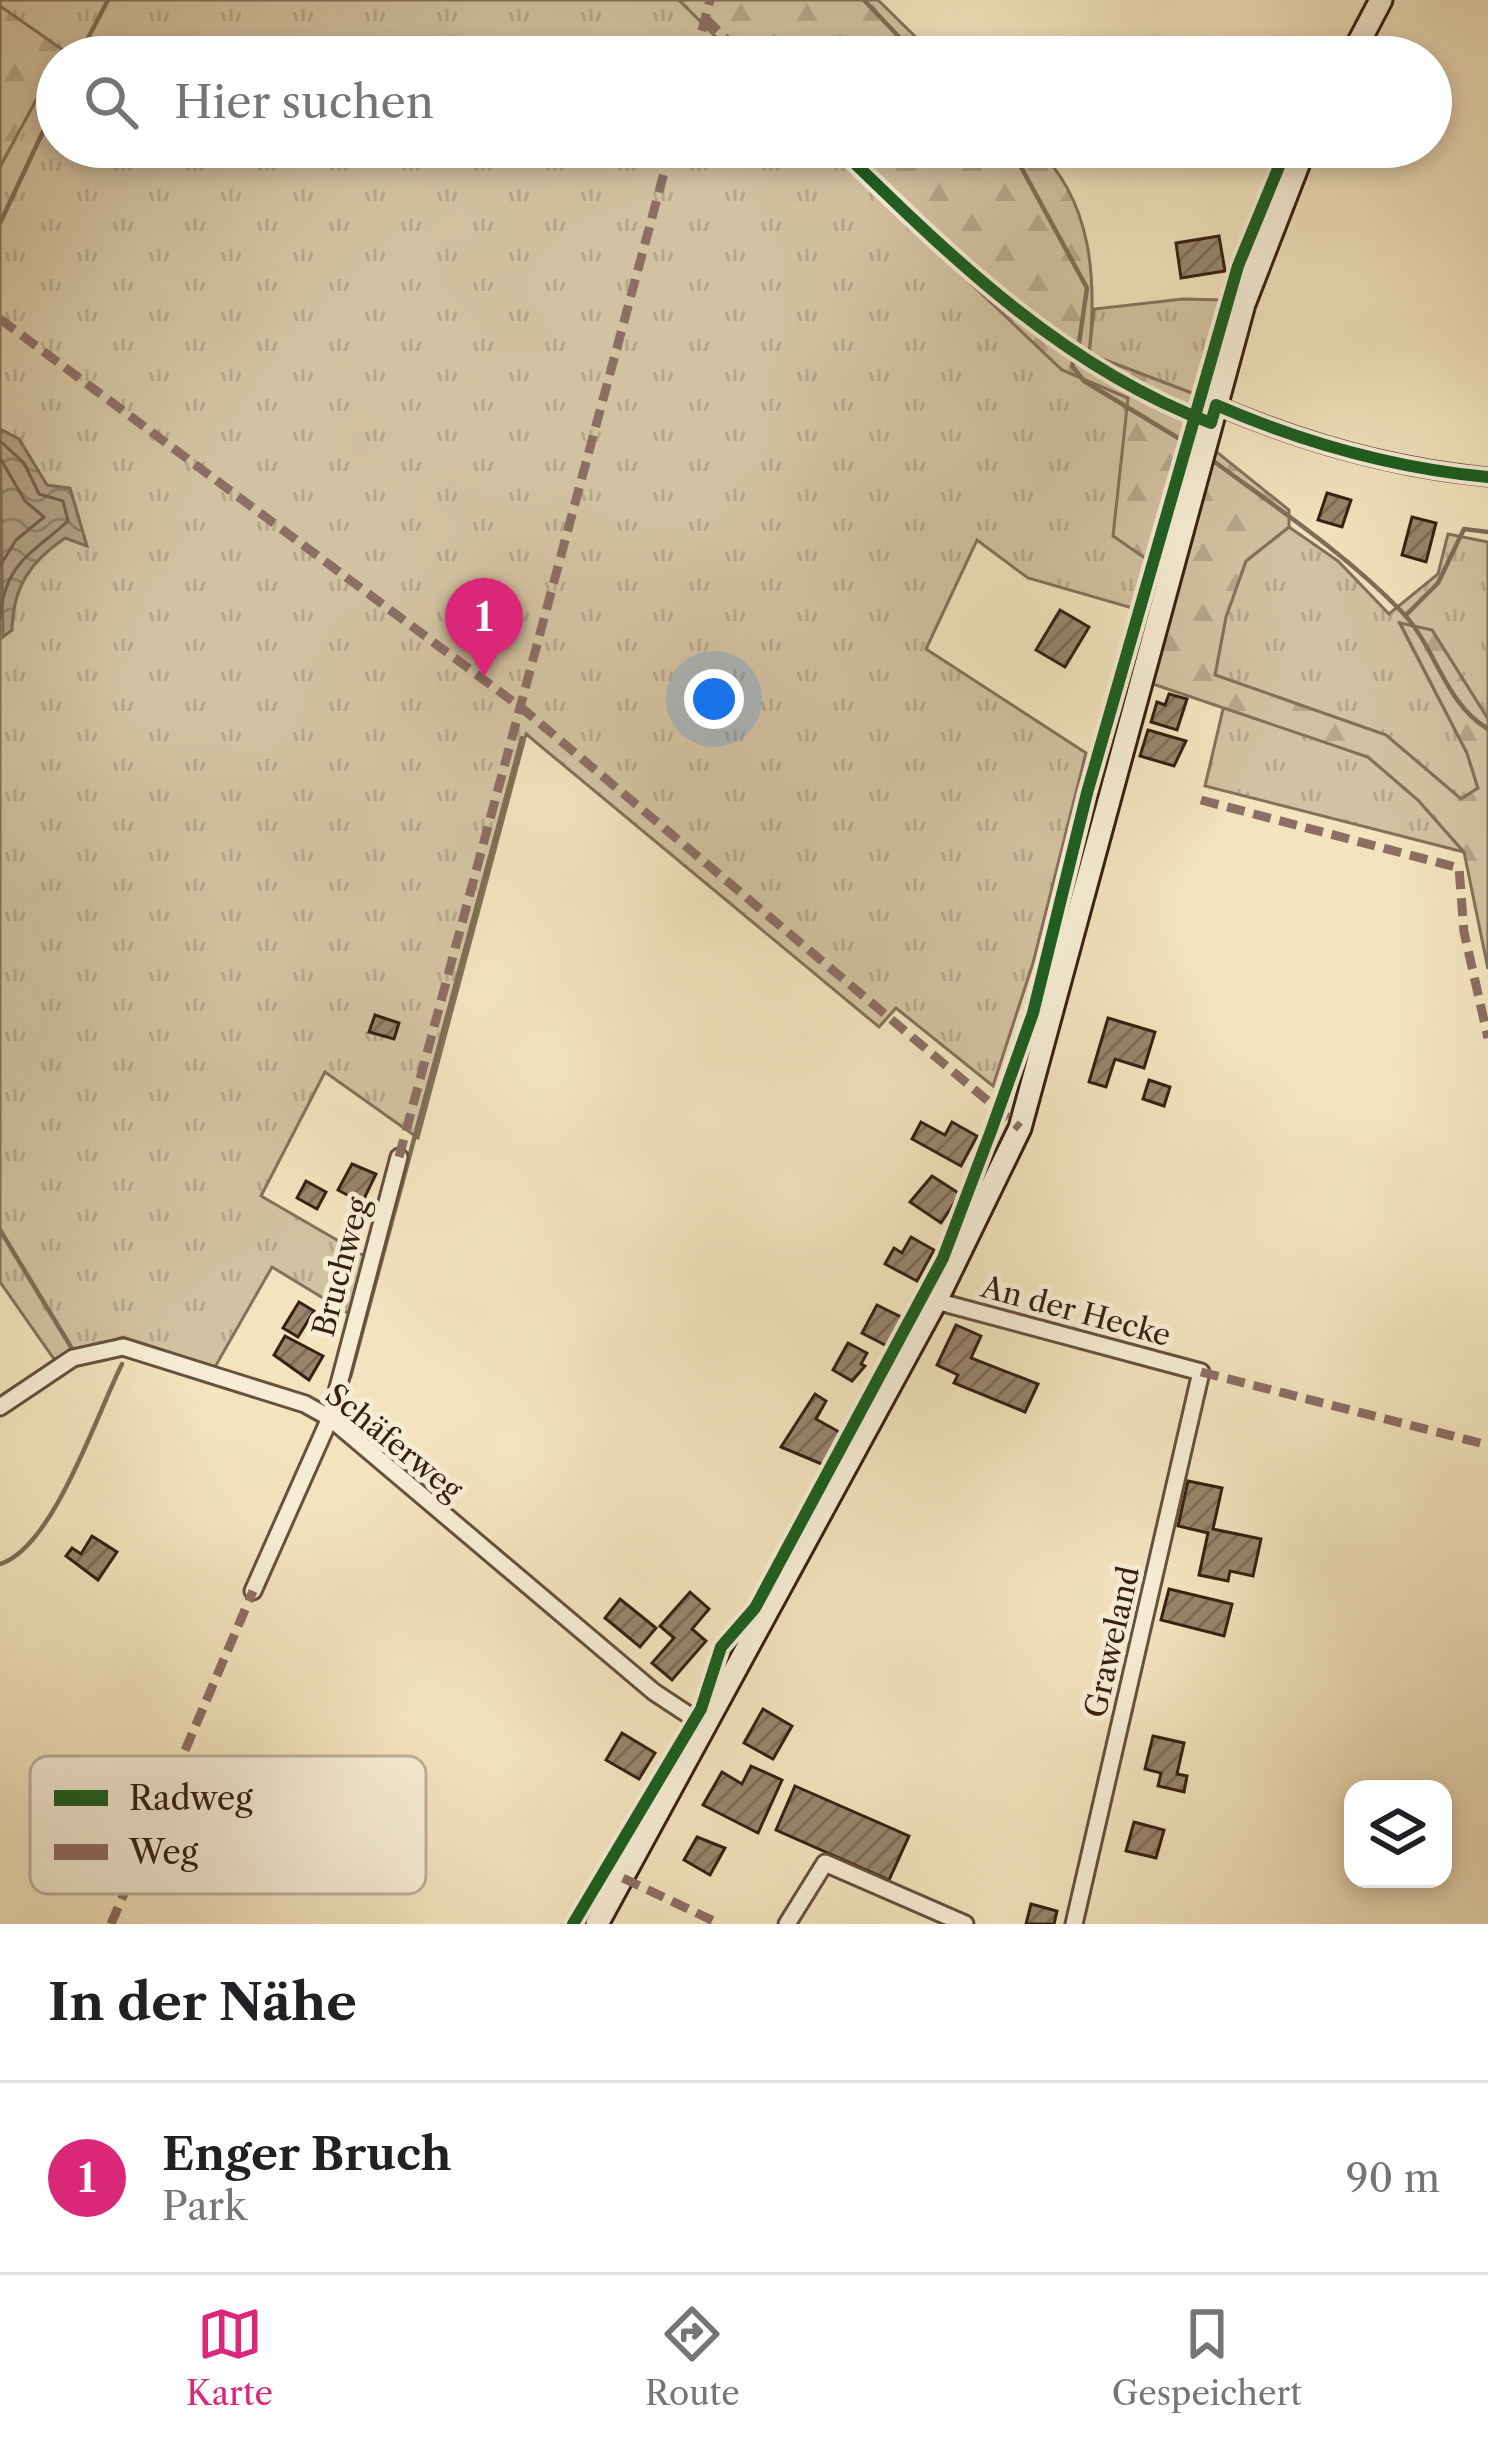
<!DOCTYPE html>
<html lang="de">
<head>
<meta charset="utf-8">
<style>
  :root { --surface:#fff; --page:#f2f2f2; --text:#202124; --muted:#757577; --line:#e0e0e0; --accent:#db2777 }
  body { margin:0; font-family:"Libre Caslon Text",serif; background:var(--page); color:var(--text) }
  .controls { position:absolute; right:36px; bottom:36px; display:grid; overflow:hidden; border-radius:24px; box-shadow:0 6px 18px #0003 }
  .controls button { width:108px; height:108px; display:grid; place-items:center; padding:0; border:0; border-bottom:3px solid var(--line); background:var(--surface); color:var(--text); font:60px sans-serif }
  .you { position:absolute; left:714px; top:699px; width:42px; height:42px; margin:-30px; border:9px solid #fff; border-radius:50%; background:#1a73e8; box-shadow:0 0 0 18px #1a73e833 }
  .badge { display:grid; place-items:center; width:78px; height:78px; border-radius:50%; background:var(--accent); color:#fff; font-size:39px; font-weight:700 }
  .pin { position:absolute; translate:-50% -99px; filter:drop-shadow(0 3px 6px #0008) }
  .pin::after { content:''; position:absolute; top:63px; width:42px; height:36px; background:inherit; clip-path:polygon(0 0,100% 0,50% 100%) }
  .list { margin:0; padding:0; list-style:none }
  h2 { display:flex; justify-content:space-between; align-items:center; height:156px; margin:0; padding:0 48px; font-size:51px }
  h2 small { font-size:39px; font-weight:400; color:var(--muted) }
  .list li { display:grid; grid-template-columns:78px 1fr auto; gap:36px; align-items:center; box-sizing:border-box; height:192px; padding:0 48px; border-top:3px solid var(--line) }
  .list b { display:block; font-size:45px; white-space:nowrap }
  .list p { margin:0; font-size:39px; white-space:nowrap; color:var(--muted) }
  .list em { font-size:39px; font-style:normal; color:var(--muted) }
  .icon { flex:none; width:66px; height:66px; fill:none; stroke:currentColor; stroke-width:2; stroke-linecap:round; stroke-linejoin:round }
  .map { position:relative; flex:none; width:1488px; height:1924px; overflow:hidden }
  .search { position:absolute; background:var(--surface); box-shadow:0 6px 18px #0003; left:36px; right:36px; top:36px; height:132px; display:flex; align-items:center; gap:30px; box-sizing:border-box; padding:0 42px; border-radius:66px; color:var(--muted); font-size:45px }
  .sheet { height:348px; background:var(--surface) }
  nav { display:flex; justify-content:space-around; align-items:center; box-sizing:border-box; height:168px; border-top:3px solid var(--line); background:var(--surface); font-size:33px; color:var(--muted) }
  nav a { display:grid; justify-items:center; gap:6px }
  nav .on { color:var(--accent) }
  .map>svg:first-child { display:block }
  .grass { fill:url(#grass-tufts); stroke:#85715a; stroke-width:3 }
  .forest { fill:url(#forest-firs); stroke:#85715a; stroke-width:3 }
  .water { fill:url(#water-waves); stroke:#816d56; stroke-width:3 }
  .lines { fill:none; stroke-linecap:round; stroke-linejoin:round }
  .shore { stroke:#75604b; stroke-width:3 }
  .stream { stroke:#816d56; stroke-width:4.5 }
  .building { fill:url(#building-hatch); stroke:#372012; stroke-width:3 }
  .street-casing { stroke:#66513d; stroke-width:21 }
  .secondary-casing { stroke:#372012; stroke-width:27 }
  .street { stroke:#f7edd5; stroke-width:15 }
  .secondary { stroke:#f7edd5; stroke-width:21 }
  .quiet { stroke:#8d6e63; stroke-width:9; stroke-dasharray:18 9; stroke-linecap:butt }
  .cycleway-casing { stroke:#f7edd5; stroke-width:20 }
  .cycleway { stroke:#1b5e20; stroke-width:12 }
  .labels { text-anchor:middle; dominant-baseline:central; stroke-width:10; stroke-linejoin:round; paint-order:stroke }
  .street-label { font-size:30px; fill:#372012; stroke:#f7edd5 }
  .key { fill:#f7edd5; stroke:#bdb09a; stroke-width:3 }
  .key-label { font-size:33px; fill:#372012 }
</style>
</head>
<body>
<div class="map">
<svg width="1488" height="1924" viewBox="0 0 1488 1924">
  <defs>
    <pattern id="grass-tufts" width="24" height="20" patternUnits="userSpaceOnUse" patternTransform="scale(3)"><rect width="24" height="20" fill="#d3c2a1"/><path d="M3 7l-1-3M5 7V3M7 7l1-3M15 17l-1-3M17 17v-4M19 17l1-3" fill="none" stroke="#b6a68a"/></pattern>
    <pattern id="forest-firs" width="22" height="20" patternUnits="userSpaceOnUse" patternTransform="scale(3)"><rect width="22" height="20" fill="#d3c2a1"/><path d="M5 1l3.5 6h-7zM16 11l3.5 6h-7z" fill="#b6a68a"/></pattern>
    <pattern id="water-waves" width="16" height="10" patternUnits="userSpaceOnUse" patternTransform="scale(3)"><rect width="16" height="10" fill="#b3a184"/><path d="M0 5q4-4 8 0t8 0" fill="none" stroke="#92836b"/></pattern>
    <pattern id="building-hatch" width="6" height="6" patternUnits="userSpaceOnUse" patternTransform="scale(3)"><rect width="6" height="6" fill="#99856b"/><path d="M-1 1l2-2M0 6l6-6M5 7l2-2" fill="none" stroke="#7e6c57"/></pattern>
  </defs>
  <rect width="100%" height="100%" fill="#f3e3be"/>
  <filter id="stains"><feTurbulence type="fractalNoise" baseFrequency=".00167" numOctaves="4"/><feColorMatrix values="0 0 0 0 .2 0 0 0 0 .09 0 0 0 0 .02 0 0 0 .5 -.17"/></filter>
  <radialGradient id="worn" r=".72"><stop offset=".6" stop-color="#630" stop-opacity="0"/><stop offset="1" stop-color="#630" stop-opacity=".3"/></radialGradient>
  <g class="grass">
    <path d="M0,0H679L739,57H57V147H837L1085,374L1191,416L1132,608L1028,578L977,540L926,649L1086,753L1033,963L993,1086L896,1008L879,1027L526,734L418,1138L325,1072L261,1196L368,1258L351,1315L272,1267L215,1367L123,1337L54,1359L0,1282Z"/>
    <path d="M1183,299L1223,300L1197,395L1089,354L1094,309Z"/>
    <path d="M1289,527L1338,561L1389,614L1438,574L1448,534L1488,542V719L1432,630L1400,624L1467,753L1478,788L1461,799L1386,735L1215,675L1226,616L1246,561Z"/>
    <path d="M1224,705L1368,757L1418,800L1464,852L1205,786Z"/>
  </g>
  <g class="forest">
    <path d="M679,0H878L936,57H736Z"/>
    <path d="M0,6L63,50L0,167Z"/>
    <path d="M827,147H1035C1093,200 1097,281 1089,354L1197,395L1188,429L1289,510V527L1246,561L1226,617L1215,675L1386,735L1461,799L1478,788L1467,753L1400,623L1432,630L1488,719V969L1464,852L1418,800L1368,757L1147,682L1177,580L1113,536L1128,398L1062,370Z"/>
  </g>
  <path class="water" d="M0,429L19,439L47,485L70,488L87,546L65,538C30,562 13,587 12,630L3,637Z"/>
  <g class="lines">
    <g class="shore">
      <path d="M0,441L24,463L39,494L63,501L68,521C32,554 6,561 0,617"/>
      <path d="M0,458L25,501L44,517L16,540L0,566"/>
    </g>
    <g class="stream">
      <path d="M864,0L918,57"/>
      <path d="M78,57L108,0"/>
      <path d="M1002,147L1021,167L1087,288L1078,350"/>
      <path d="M0,223L57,102"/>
      <path d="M1075,357L1072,366L1084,381L1198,450"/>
      <path d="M1208,457C1274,506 1345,553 1402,612C1436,647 1444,703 1488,729"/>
      <path d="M1406,615L1438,583L1464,529L1488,532"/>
      <path d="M0,1230L74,1352"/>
      <path d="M350,1377L522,738"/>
      <path d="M0,1564C53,1548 96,1416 122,1364"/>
    </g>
  </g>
  <g class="building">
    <path d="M1219,236L1225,271L1181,278L1176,243Z"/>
    <path d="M1327,493L1351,500L1342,527L1318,520Z"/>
    <path d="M1412,517L1436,523L1426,562L1402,555Z"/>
    <path d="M1060,610L1089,627L1065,667L1036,650Z"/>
    <path d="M1169,694L1187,699L1177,730L1151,722L1157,702L1165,705Z"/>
    <path d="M1148,730L1186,741L1174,766L1140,756Z"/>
    <path d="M375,1015L399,1023L394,1039L369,1032Z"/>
    <path d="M1108,1018L1155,1032L1144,1068L1115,1059L1106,1087L1089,1082Z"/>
    <path d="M1149,1080L1170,1087L1164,1106L1143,1099Z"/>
    <path d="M921,1122L945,1135L952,1122L977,1136L961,1166L912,1139Z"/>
    <path d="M352,1164L376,1174L362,1203L338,1190Z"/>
    <path d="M932,1176L960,1194L941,1223L910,1202Z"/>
    <path d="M306,1181L326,1192L317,1209L297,1198Z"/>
    <path d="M911,1237L934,1250L917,1281L885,1264L894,1248L902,1253Z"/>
    <path d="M299,1302L314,1311L298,1337L283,1328Z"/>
    <path d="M877,1305L903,1318L889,1347L862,1333Z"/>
    <path d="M956,1325L981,1336L971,1358L1038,1384L1025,1412L954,1383L958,1375L937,1365Z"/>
    <path d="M285,1336L323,1356L309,1380L274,1355Z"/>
    <path d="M848,1343L867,1353L861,1364L865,1366L852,1381L833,1370Z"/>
    <path d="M815,1394L826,1401L816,1419L841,1433L824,1465L781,1447Z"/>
    <path d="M1188,1481L1222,1488L1213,1529L1261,1539L1253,1576L1230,1571L1228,1581L1199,1575L1208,1533L1178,1526Z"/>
    <path d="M92,1536L117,1552L98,1580L66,1556L72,1548L81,1554Z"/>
    <path d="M1169,1589L1232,1604L1224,1636L1161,1620Z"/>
    <path d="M690,1592L709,1609L692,1629L706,1641L672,1680L652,1663L674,1638L660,1626Z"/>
    <path d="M620,1599L656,1628L640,1647L605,1618Z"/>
    <path d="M763,1709L792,1726L773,1759L744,1743Z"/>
    <path d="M622,1733L655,1753L639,1779L606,1760Z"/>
    <path d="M1153,1736L1184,1743L1177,1774L1187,1776L1184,1792L1158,1786L1161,1773L1145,1769Z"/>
    <path d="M751,1766L782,1780L758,1833L703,1805L722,1772L742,1784Z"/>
    <path d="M795,1786L909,1836L889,1880L776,1830Z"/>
    <path d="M1134,1822L1164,1830L1156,1858L1126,1851Z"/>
    <path d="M697,1837L725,1848L710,1875L684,1860Z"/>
    <path d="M1031,1904L1057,1911L1054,1924H1026Z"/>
  </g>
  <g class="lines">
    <defs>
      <g id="street">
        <path d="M1216,405C1304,443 1392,468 1488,477"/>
        <path d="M936,1301L1201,1372L1074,1924"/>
        <path d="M0,1407L73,1358L123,1347L305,1404L330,1418L654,1692L707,1727"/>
        <path d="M253,1591L330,1418L399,1157"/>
        <path d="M787,1924L825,1863L965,1924"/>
      </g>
      <g id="secondary">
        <path d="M1351,57L1381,0"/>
        <path d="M597,1924L936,1301L1020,1128L1244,304L1305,147"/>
      </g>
    </defs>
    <use href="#street" class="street-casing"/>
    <use href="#secondary" class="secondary-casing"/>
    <use href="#street" class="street"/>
    <use href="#secondary" class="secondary"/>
    <g class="quiet">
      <path d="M705,18L745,57"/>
      <path d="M695,57L710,0"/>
      <path d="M0,319L523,709L1020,1128"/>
      <path d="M1201,800L1459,868L1464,932L1488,1038"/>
      <path d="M399,1157L671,147"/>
      <path d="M1201,1372L1488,1445"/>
      <path d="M623,1878L720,1924"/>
      <path d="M111,1924L253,1591"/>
    </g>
    <defs>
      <g id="cycleway">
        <path d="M838,147C950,256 1062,367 1211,423L1216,405C1304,443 1392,468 1488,477"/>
        <path d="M573,1924L701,1709L721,1647L755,1608L943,1258L991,1131L1033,1013L1087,793L1238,266L1287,147"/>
      </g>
    </defs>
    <use href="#cycleway" class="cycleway-casing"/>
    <use href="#cycleway" class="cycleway"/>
  </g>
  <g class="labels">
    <g class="street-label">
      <text transform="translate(341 1267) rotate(-75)">Bruchweg</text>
      <text transform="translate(1076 1311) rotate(15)">An der Hecke</text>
      <text transform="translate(394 1442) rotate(39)">Schäferweg</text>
      <text transform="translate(1112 1642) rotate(-77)">Graweland</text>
    </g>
  </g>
  <rect x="30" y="1756" width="396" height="138" rx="18" class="key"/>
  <rect x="54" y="1790" width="54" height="16" fill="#1b5e20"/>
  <rect x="54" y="1844" width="54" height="16" fill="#8d6e63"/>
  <g class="key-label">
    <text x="129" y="1810">Radweg</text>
    <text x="129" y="1864">Weg</text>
  </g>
  <rect width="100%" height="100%" filter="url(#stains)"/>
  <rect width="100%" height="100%" fill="url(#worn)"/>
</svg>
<div class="controls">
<button><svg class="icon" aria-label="layers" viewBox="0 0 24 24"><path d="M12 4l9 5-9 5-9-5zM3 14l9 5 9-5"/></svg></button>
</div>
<div class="you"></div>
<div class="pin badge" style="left:484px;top:677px">1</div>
<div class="search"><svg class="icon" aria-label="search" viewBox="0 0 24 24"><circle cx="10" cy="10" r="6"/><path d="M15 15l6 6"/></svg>Hier suchen</div>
</div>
<section class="sheet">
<h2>In der Nähe<small></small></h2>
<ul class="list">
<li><span class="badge">1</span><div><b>Enger Bruch</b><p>Park</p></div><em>90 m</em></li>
</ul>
</section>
<nav>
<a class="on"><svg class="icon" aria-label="map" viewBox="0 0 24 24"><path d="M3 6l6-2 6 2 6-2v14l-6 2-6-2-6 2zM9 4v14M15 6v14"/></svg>Karte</a>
<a><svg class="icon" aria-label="directions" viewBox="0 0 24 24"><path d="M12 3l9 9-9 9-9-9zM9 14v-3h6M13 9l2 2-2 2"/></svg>Route</a>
<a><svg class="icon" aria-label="saved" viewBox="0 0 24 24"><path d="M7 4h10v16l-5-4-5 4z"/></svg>Gespeichert</a>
</nav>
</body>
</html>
